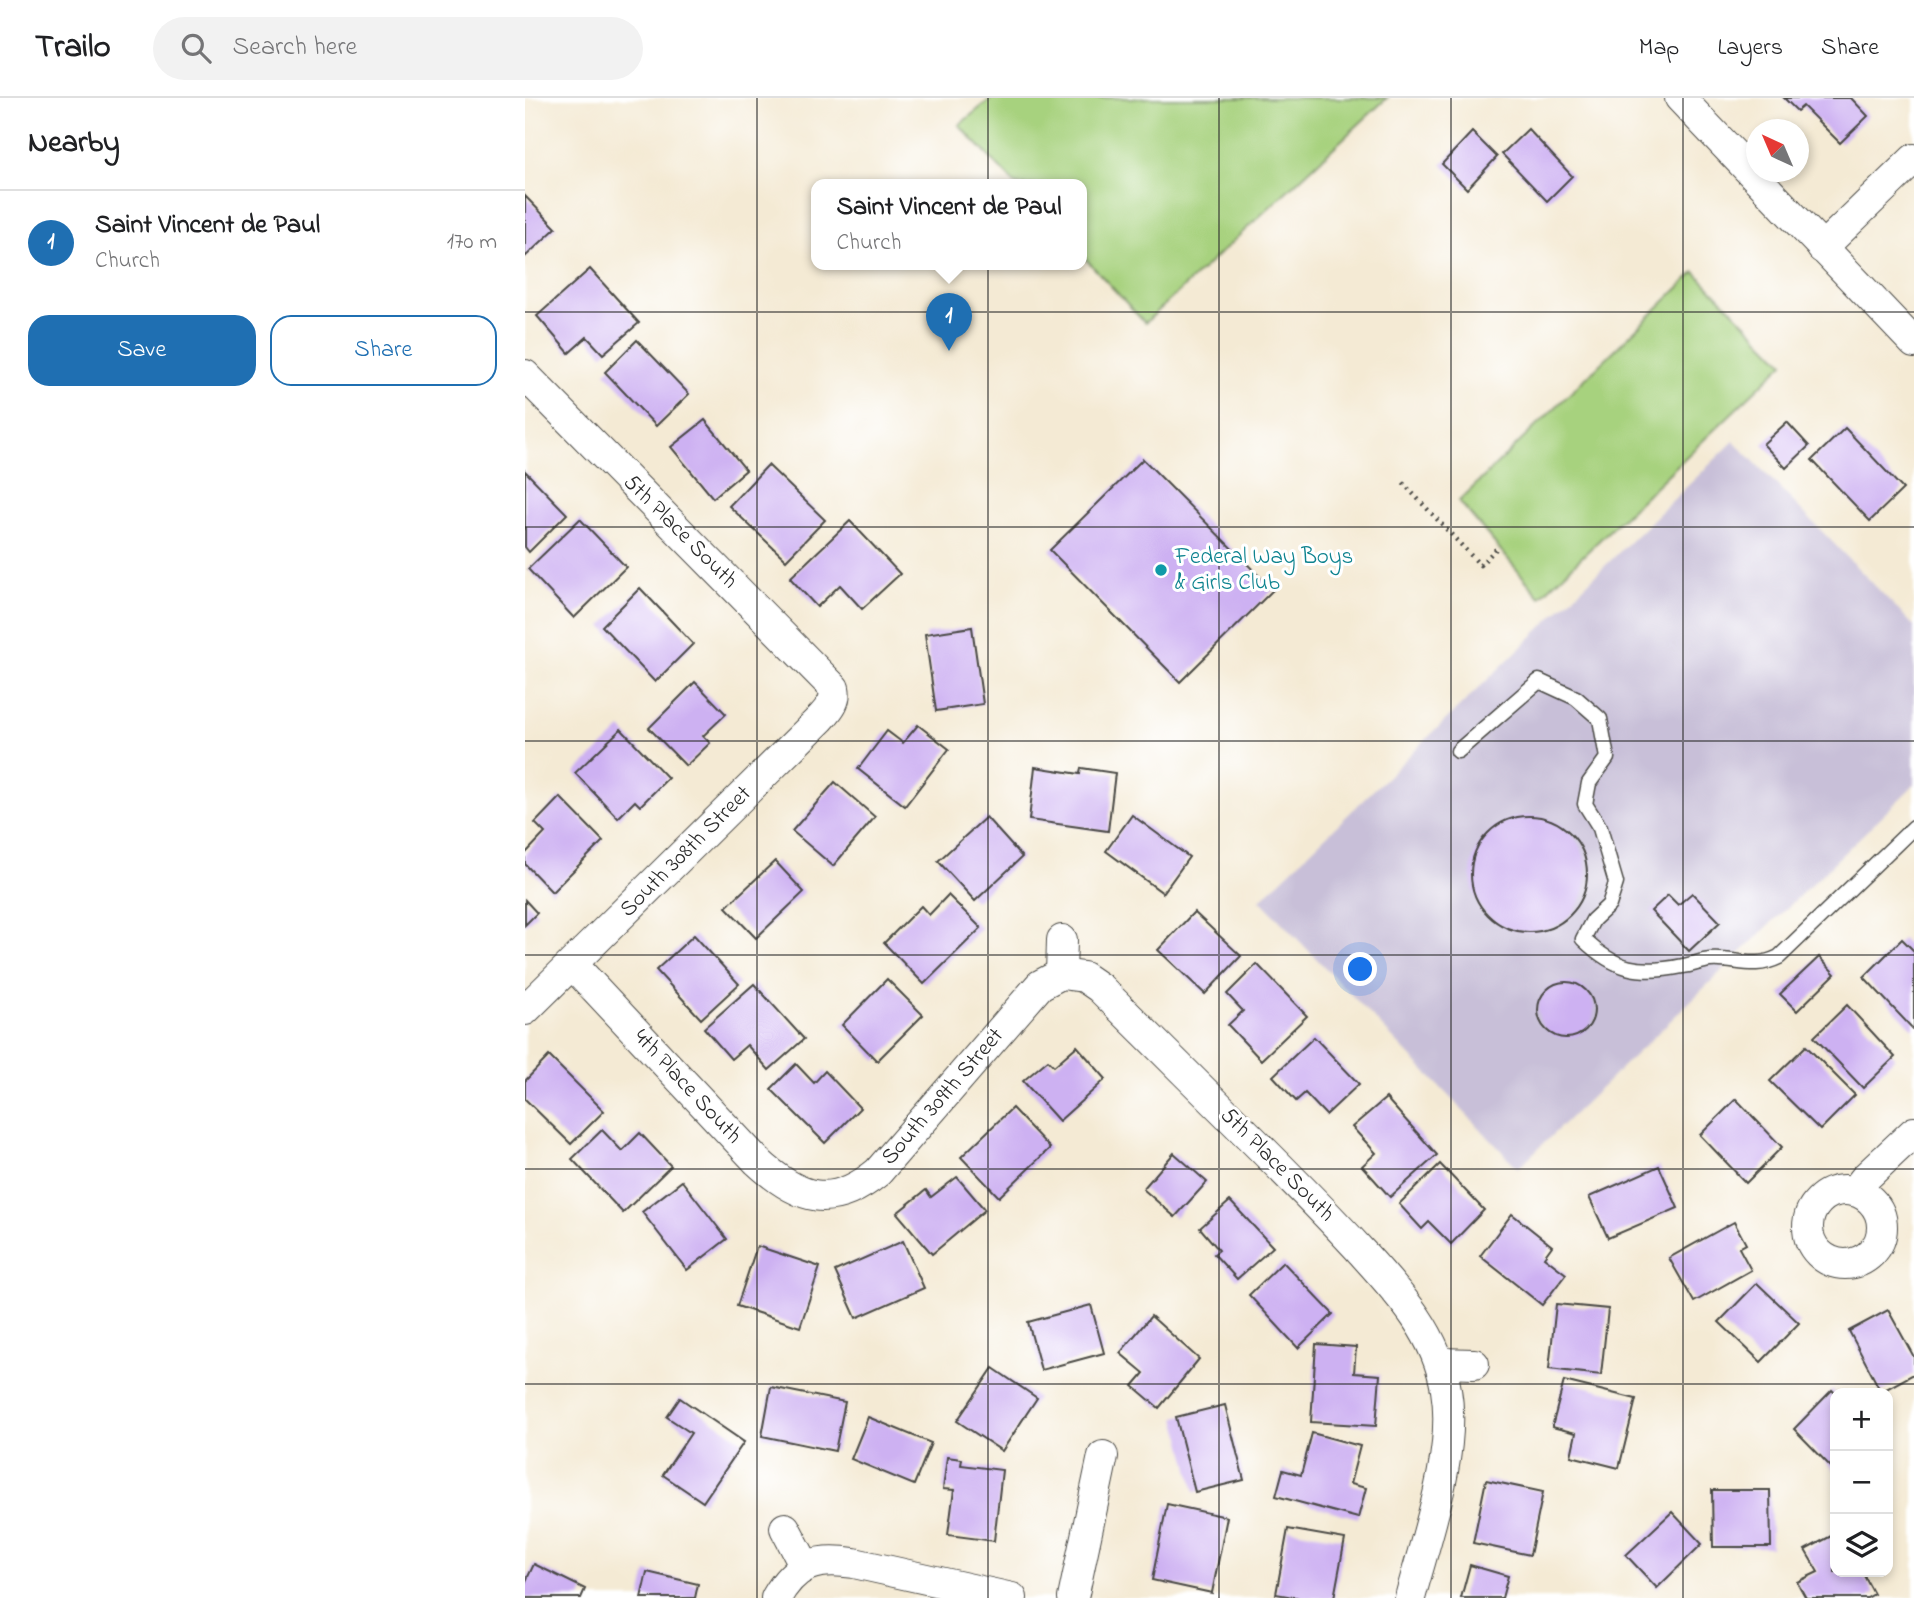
<!DOCTYPE html>
<html lang="en">
<head>
<meta charset="utf-8">
<style>
  :root { --surface:#fff; --page:#f2f2f2; --text:#202124; --muted:#757577; --line:#e0e0e0; --accent:#1f6fb2 }
  body { margin:0; font-family:"Indie Flower",sans-serif; background:var(--page); color:var(--text) }
  .controls { position:absolute; right:21px; bottom:21px; display:grid; overflow:hidden; border-radius:14px; box-shadow:0 4px 10px #0003 }
  .controls button { width:63px; height:63px; display:grid; place-items:center; padding:0; border:0; border-bottom:2px solid var(--line); background:var(--surface); color:var(--text); font:35px sans-serif }
  .compass { position:absolute; left:1221px; top:21px; width:63px; height:63px; border-radius:50%; background:var(--surface); box-shadow:0 4px 10px #0003; rotate:316deg }
  .you { position:absolute; left:836px; top:872px; width:24px; height:24px; margin:-18px; border:5px solid #fff; border-radius:50%; background:#1a73e8; box-shadow:0 0 0 10px #1a73e833 }
  .badge { display:grid; place-items:center; width:46px; height:46px; border-radius:50%; background:var(--accent); color:#fff; font-size:23px; font-weight:700 }
  .pin { position:absolute; translate:-50% -58px; filter:drop-shadow(0 2px 4px #0008) }
  .pin::after { content:''; position:absolute; top:37px; width:24px; height:21px; background:inherit; clip-path:polygon(0 0,100% 0,50% 100%) }
  .popup { position:absolute; left:286px; top:81px; width:276px; height:91px; box-sizing:border-box; display:grid; place-content:center; border-radius:14px; background:var(--surface); filter:drop-shadow(0 2px 5px #0005); font-size:23px; white-space:nowrap; color:var(--muted) }
  .popup b { font-size:26px; color:var(--text) }
  .popup::after { content:''; position:absolute; left:50%; top:100%; margin-left:-14px; border:14px solid transparent; border-top-color:var(--surface) }
  .list { margin:0; padding:0; list-style:none }
  h2 { display:flex; justify-content:space-between; align-items:center; height:91px; margin:0; padding:0 28px; font-size:30px }
  h2 small { font-size:23px; font-weight:400; color:var(--muted) }
  .list li { display:grid; grid-template-columns:46px 1fr auto; gap:21px; align-items:center; box-sizing:border-box; height:105px; padding:0 28px; border-top:2px solid var(--line) }
  .list b { display:block; font-size:26px; white-space:nowrap }
  .list p { margin:0; font-size:23px; white-space:nowrap; color:var(--muted) }
  .list em { font-size:23px; font-style:normal; color:var(--muted) }
  .actions { display:flex; gap:14px; padding:21px 28px }
  .actions a { flex:1; padding:16px 0; border:2px solid var(--accent); border-radius:21px; text-align:center; font-size:24px; color:var(--accent) }
  .actions .main { background:var(--accent); color:#fff }
  .icon { flex:none; width:38px; height:38px; fill:none; stroke:currentColor; stroke-width:2; stroke-linecap:round; stroke-linejoin:round }
  .map { position:relative; flex:none; width:1389px; height:1500px; overflow:hidden }
  header { display:flex; align-items:center; gap:42px; box-sizing:border-box; height:98px; padding:0 35px; background:var(--surface); border-bottom:2px solid var(--line) }
  header strong { font-size:33px }
  nav { display:flex; gap:38px; margin-inline-start:auto; font-size:24px }
  .search { width:490px; height:63px; background:var(--page); display:flex; align-items:center; gap:18px; box-sizing:border-box; padding:0 24px; border-radius:38px; color:var(--muted); font-size:26px }
  main { display:flex }
  aside { flex:1; background:var(--surface) }
  .map>svg:first-child { display:block }
  .industrial { fill:#c8bfd8 }
  .green { fill:#a7d27e; stroke:#697e54; stroke-width:2 }
  .building { fill:#cdb1f2 }
  .lines { fill:none; stroke-linecap:round; stroke-linejoin:round }
  .service-casing { stroke:#494844; stroke-width:17 }
  .minor-casing { stroke:#494844; stroke-width:32 }
  .path { stroke:#494844; stroke-width:4.5; stroke-dasharray:2 5; stroke-linecap:butt }
  .service { stroke:#fff; stroke-width:14 }
  .minor { stroke:#fff; stroke-width:30 }
  .grid { fill:none; stroke:#2b2b2b; stroke-width:2; stroke-opacity:0.55 }
  .culture-dot { fill:#0f9aa8; stroke:#fff; stroke-width:2.5 }
  .labels { text-anchor:middle; dominant-baseline:central; stroke-width:6; stroke-linejoin:round; paint-order:stroke }
  .street-label { font-size:23px; fill:#2b2b2b; stroke:#fff }
  .culture-label { font-size:23px; fill:#0d838f; stroke:#fff; text-anchor:start }
</style>
</head>
<body>
<header>
<strong>Trailo</strong>
<div class="search"><svg class="icon" aria-label="search" viewBox="0 0 24 24"><circle cx="10" cy="10" r="6"/><path d="M15 15l6 6"/></svg>Search here</div>
<nav><a>Map</a><a>Layers</a><a>Share</a></nav>
</header>
<main>
<aside>
<h2>Nearby<small></small></h2>
<ul class="list">
<li><span class="badge">1</span><div><b>Saint Vincent de Paul</b><p>Church</p></div><em>170 m</em></li>
</ul>
<div class="actions"><a class="main">Save</a><a>Share</a></div>
</aside>
<div class="map">
<svg width="1389" height="1500" viewBox="0 0 1389 1500">
  <rect width="100%" height="100%" fill="#fff"/>
  <filter id="ink" filterUnits="userSpaceOnUse"><feTurbulence type="fractalNoise" baseFrequency=".0143" numOctaves="2"/><feDisplacementMap in="SourceGraphic" scale="14" xChannelSelector="R" yChannelSelector="G"/><feConvolveMatrix kernelMatrix="1 2 1 2 8 2 1 2 1" color-interpolation-filters="sRGB"/></filter>
  <filter id="wash" filterUnits="userSpaceOnUse"><feTurbulence type="fractalNoise" baseFrequency=".00686" numOctaves="4" result="noise"/><feDisplacementMap in="SourceGraphic" scale="28" xChannelSelector="R" yChannelSelector="G"/><feGaussianBlur stdDeviation="1.57" result="paint"/><feColorMatrix in="noise" values="0 0 0 0 0 0 0 0 0 0 0 0 0 0 0 0 0 1.4 0 .05"/><feComposite in="paint" operator="in"/></filter>
  <g filter="url(#wash)">
    <rect width="100%" height="100%" fill="#f4ead4"/>
    <path class="industrial" d="M1209,343L1389,528V687L993,1070L735,802Z"/>
    <g class="green">
      <path d="M467,0H862L620,225L557,157V87H491L434,27Z"/>
      <path d="M1170,174L1259,265L1015,499L934,403Z"/>
    </g>
    <g id="blocks">
      <g class="building">
        <path d="M1259,0H1326L1343,18L1315,45L1278,8L1272,13Z"/>
        <path d="M1003,31L1047,78L1022,103L977,56Z"/>
        <path d="M947,34L972,59L942,91L917,66Z"/>
        <path d="M0,98L31,130L0,159Z"/>
        <path d="M65,171L114,225L78,256L62,239L44,255L12,218Z"/>
        <path d="M112,242L164,296L131,328L80,274Z"/>
        <path d="M180,322L221,372L188,400L146,349Z"/>
        <path d="M1262,324L1284,348L1261,370L1238,346Z"/>
        <path d="M1320,330L1378,391L1345,423L1287,362Z"/>
        <path d="M618,361L748,492L655,584L525,452Z"/>
        <path d="M243,367L300,422L261,462L204,408Z"/>
        <path d="M0,373L42,416L4,454L0,449Z"/>
        <path d="M55,421L101,469L49,520L3,471Z"/>
        <path d="M325,423L375,476L337,511L315,487L292,509L265,480Z"/>
        <path d="M115,490L168,546L130,584L77,528Z"/>
        <path d="M447,529L458,606L411,613L400,536Z"/>
        <path d="M170,584L201,616L178,638L185,645L161,668L124,630Z"/>
        <path d="M393,627L424,651L380,708L333,671L362,633L378,645Z"/>
        <path d="M96,631L143,680L115,708L110,703L93,720L50,675Z"/>
        <path d="M510,669L555,676L556,670L590,675L583,733L504,722Z"/>
        <path d="M310,684L350,719L308,768L267,733Z"/>
        <path d="M35,699L78,743L27,794L0,766V756L20,735L10,725Z"/>
        <path d="M607,717L664,759L638,795L581,753Z"/>
        <circle cx="1004" cy="776" r="58"/>
        <path d="M461,719L497,759L450,803L413,763Z"/>
        <path d="M250,763L279,794L231,840L201,809Z"/>
        <path d="M1167,795L1195,824L1164,853L1126,813L1143,797L1153,807Z"/>
        <path d="M423,797L456,830L399,886L359,845L396,808L404,817Z"/>
        <path d="M0,802L12,815L0,827Z"/>
        <path d="M669,814L716,858L680,896L633,852Z"/>
        <path d="M169,837L214,886L176,921L131,872Z"/>
        <path d="M1377,841L1389,853V932L1339,879Z"/>
        <path d="M1294,859L1310,876L1272,913L1255,896Z"/>
        <path d="M732,866L782,918L736,962L703,927L718,913L702,896Z"/>
        <path d="M362,881L398,917L352,963L317,927Z"/>
        <circle cx="1041" cy="912" r="28"/>
        <path d="M229,886L279,941L244,972L222,947L206,961L179,930Z"/>
        <path d="M1322,907L1370,959L1338,990L1289,939Z"/>
        <path d="M789,939L834,986L801,1017L780,995L771,1003L748,978Z"/>
        <path d="M552,948L581,981L534,1023L498,983L523,962L529,968Z"/>
        <path d="M1281,948L1330,997L1295,1032L1245,983Z"/>
        <path d="M24,958L79,1013L46,1046L0,1001V983Z"/>
        <path d="M271,966L289,985L300,973L335,1010L300,1045L246,991Z"/>
        <path d="M861,1000L912,1057L865,1099L837,1068L851,1055L827,1029Z"/>
        <path d="M1211,1001L1257,1049L1221,1085L1175,1037Z"/>
        <path d="M487,1010L525,1050L474,1099L436,1059Z"/>
        <path d="M77,1032L97,1053L115,1035L146,1068L98,1115L47,1061Z"/>
        <path d="M649,1055L682,1084L650,1119L618,1091Z"/>
        <path d="M915,1066L959,1112L926,1146L904,1124L897,1131L874,1106Z"/>
        <path d="M1134,1068L1153,1110L1083,1140L1064,1099Z"/>
        <path d="M432,1079L460,1112L407,1156L372,1115L401,1092L406,1099Z"/>
        <path d="M157,1083L202,1141L162,1172L117,1114Z"/>
        <path d="M705,1103L748,1149L712,1181L689,1156L694,1152L675,1130Z"/>
        <path d="M987,1116L1027,1148L1019,1159L1041,1176L1017,1207L955,1158Z"/>
        <path d="M1209,1124L1221,1146L1214,1150L1226,1172L1169,1204L1144,1160Z"/>
        <path d="M378,1143L399,1190L331,1220L310,1173Z"/>
        <path d="M232,1148L295,1169L275,1229L212,1208Z"/>
        <path d="M758,1164L808,1216L773,1250L724,1197Z"/>
        <path d="M1232,1185L1274,1225L1236,1264L1194,1224Z"/>
        <path d="M1031,1206L1083,1211L1076,1277L1024,1271Z"/>
        <path d="M566,1207L579,1255L516,1272L503,1224Z"/>
        <path d="M1363,1212L1389,1259V1276L1356,1294L1324,1233Z"/>
        <path d="M626,1218L674,1261L634,1310L608,1288L619,1275L595,1255Z"/>
        <path d="M791,1246L831,1249L829,1275L855,1277L851,1328L786,1324Z"/>
        <path d="M468,1270L512,1300L477,1353L432,1323Z"/>
        <path d="M1039,1283L1111,1301L1094,1370L1046,1358L1051,1335L1027,1329Z"/>
        <path d="M246,1289L320,1304L310,1353L237,1338Z"/>
        <path d="M1307,1292L1310,1295V1373L1269,1331Z"/>
        <path d="M155,1300L219,1344L178,1404L138,1377L166,1335L142,1319Z"/>
        <path d="M700,1307L719,1382L670,1394L651,1319Z"/>
        <path d="M343,1319L406,1345L389,1387L326,1361Z"/>
        <path d="M787,1335L835,1348L825,1386L841,1390L833,1420L751,1398L758,1372L776,1377Z"/>
        <path d="M422,1359L437,1361L436,1367L477,1372L469,1443L423,1437L429,1392L418,1391Z"/>
        <path d="M961,1382L1018,1394L1005,1457L948,1445Z"/>
        <path d="M1187,1392H1245L1246,1449H1188Z"/>
        <path d="M642,1406L702,1419L687,1495L627,1482Z"/>
        <path d="M1147,1414L1177,1446L1132,1490L1101,1457Z"/>
        <path d="M763,1431L820,1441L809,1500H774L751,1496Z"/>
        <path d="M1310,1436V1474H1337L1349,1496L1342,1500H1281L1272,1484L1293,1474L1280,1452Z"/>
        <path d="M9,1466L60,1491L56,1500H0V1485Z"/>
        <path d="M945,1467L983,1478L977,1500H936Z"/>
        <path d="M122,1474L173,1486L170,1500H116Z"/>
      </g>
    </g>
  </g>
  <g filter="url(#ink)">
    <use href="#blocks" fill-opacity="0" stroke="#494844" stroke-width="2"/>
    <g class="lines">
      <defs>
        <path id="service" d="M933,653L1014,583L1051,600L1075,621L1082,660L1064,685L1060,706L1075,730L1091,785L1084,807L1068,822L1058,841C1090,872 1114,877 1158,868C1167,867 1176,863 1185,862C1211,860 1228,872 1254,859L1389,729"/>
        <g id="minor">
          <path d="M1155,0L1389,245"/>
          <path d="M1297,150L1389,61"/>
          <path d="M0,277L309,590C312,603 304,611 296,620L0,912"/>
          <path d="M48,867L232,1063C274,1102 307,1112 353,1074L515,887L536,876"/>
          <path d="M536,876L559,879L575,890C628,942 680,995 733,1047C767,1081 801,1115 833,1150C871,1192 912,1234 921,1292C932,1355 901,1439 885,1500"/>
          <path d="M536,876L537,842"/>
          <circle cx="1320" cy="1129" r="37"/>
          <path d="M1330,1093L1341,1079L1389,1034"/>
          <path d="M915,1265L949,1266"/>
          <path d="M260,1430L280,1468"/>
          <path d="M251,1500C270,1466 291,1459 329,1465L487,1500"/>
          <path d="M548,1500L578,1358"/>
        </g>
      </defs>
      <use href="#service" class="service-casing"/>
      <use href="#minor" class="minor-casing"/>
      <path class="path" d="M878,385L955,467L973,449"/>
      <use href="#service" class="service"/>
      <use href="#minor" class="minor"/>
    </g>
  </g>
  <path class="grid" d="M232,0V1500M463,0V1500M694,0V1500M926,0V1500M1158,0V1500M0,214H1389M0,429H1389M0,643H1389M0,857H1389M0,1071H1389M0,1286H1389"/>
  <circle class="culture-dot" cx="636" cy="472" r="7"/>
  <g class="labels">
    <g class="street-label">
      <text transform="translate(155 434) rotate(45)">5th Place South</text>
      <text transform="translate(161 754) rotate(-45)">South 308th Street</text>
      <text transform="translate(162 989) rotate(47)">4th Place South</text>
      <text transform="translate(418 999) rotate(-49)">South 309th Street</text>
      <text transform="translate(752 1067) rotate(45)">5th Place South</text>
    </g>
    <g class="culture-label">
      <text x="650" y="459">Federal Way Boys<tspan x="650" dy="26">&amp; Girls Club</tspan></text>
    </g>
  </g>
</svg>
<div class="controls">
<button>+</button>
<button>−</button>
<button><svg class="icon" aria-label="layers" viewBox="0 0 24 24"><path d="M12 4l9 5-9 5-9-5zM3 14l9 5 9-5"/></svg></button>
</div>
<svg class="compass" viewBox="-18 -18 36 36"><path d="M0-13l5 13h-10z" fill="#e53935"/><path d="M0 13l5-13h-10z" fill="#757577"/></svg>
<div class="you"></div>
<div class="pin badge" style="left:424px;top:253px">1</div>
<div class="popup"><b>Saint Vincent de Paul</b>Church</div>
</div>
</main>
</body>
</html>
